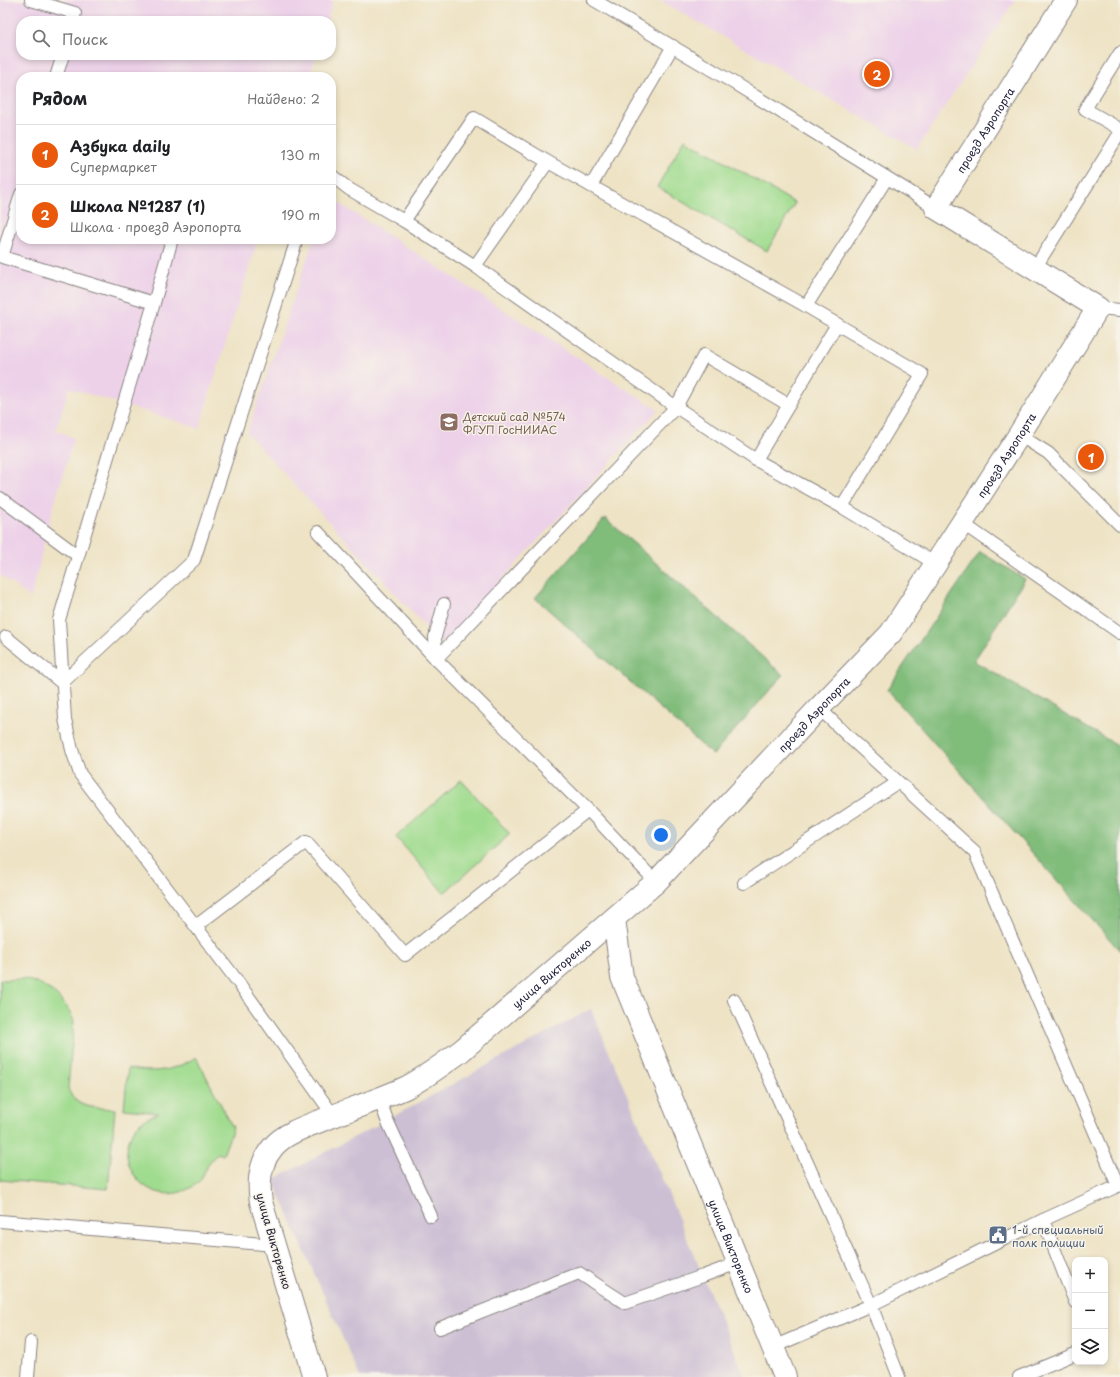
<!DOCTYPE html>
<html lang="ru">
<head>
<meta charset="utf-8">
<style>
  :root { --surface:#fff; --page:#f6f6f6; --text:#202124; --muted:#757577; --line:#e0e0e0; --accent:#ea580c }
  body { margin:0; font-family:"Playpen Sans",sans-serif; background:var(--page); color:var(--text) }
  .controls { position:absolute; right:12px; bottom:12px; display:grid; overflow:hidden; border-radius:8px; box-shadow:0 2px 6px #0003 }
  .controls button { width:36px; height:36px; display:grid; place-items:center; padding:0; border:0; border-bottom:1px solid var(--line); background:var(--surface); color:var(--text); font:20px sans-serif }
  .you { position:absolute; left:661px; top:835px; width:14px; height:14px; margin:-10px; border:3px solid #fff; border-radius:50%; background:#1a73e8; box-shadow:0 0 0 6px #1a73e833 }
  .badge { display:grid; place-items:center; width:26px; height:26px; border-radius:50%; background:var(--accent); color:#fff; font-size:13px; font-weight:700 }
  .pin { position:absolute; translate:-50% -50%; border:2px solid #fff; box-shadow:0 1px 4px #0006 }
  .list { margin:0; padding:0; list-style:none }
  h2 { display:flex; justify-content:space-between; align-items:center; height:52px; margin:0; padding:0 16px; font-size:17px }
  h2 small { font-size:13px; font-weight:400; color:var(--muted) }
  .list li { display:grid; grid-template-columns:26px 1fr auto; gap:12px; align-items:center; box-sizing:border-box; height:60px; padding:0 16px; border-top:1px solid var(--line) }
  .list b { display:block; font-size:15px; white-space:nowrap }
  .list p { margin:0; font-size:13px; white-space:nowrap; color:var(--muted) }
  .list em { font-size:13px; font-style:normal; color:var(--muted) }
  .icon { flex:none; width:22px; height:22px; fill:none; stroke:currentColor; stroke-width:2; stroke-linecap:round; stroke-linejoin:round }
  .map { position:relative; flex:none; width:1120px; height:1377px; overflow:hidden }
  .search { position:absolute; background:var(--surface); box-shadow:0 2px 6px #0003; left:16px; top:16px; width:320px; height:44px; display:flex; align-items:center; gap:10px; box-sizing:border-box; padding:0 14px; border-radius:16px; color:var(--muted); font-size:15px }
  .panel { position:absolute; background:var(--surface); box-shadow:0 2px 6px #0003; left:16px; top:72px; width:320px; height:172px; border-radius:16px }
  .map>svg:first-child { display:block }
  .built { fill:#edd1e9 }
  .industrial { fill:#ccbfd4 }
  .green { fill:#a0dc8f; stroke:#617f65 }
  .forest { fill:#80bc7a; stroke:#516f5a }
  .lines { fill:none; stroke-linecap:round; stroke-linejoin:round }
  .lane-casing { stroke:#888280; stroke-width:14 }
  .street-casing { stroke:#888280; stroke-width:24 }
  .lane { stroke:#fff; stroke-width:12 }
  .street { stroke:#fff; stroke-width:22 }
  .labels { text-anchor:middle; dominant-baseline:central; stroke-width:3; stroke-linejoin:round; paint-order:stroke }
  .street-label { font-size:11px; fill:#22223b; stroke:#f7f3e8 }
  .education-label { font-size:11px; fill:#785e54; stroke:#f7f3e8; text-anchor:start }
  .service-label { font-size:11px; fill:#4e5e75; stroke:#f7f3e8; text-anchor:start }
</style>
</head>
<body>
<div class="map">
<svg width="1120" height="1377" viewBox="0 0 1120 1377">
  <rect width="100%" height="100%" fill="#f7f3e8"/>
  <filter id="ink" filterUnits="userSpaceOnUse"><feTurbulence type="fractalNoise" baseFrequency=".025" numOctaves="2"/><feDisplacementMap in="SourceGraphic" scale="8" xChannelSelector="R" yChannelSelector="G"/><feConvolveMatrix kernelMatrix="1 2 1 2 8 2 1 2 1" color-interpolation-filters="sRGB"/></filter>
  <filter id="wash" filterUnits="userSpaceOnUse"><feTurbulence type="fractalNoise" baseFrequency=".012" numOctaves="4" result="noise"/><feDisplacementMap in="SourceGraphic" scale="16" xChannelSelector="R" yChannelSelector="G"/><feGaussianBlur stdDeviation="0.9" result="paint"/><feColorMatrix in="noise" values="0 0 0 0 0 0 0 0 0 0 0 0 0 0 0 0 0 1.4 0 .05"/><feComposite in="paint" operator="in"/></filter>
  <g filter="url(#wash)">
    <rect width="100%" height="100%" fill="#eee3c5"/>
    <g class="built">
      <path d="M0,0H333L327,21H21V55H316L309,77H21V239H258L199,428L69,388L56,430L74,438L50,519L31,598L0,575Z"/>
      <path d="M660,0H1015L917,149Z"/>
      <path d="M331,198L658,410L442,644L247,433L314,239H331Z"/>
    </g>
    <path class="industrial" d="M591,1009L745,1377H360L273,1180L387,1120Z"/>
    <g class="green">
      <path d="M685,139L795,203L767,251L657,187Z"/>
      <path d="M461,780L510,834L444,893L396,837Z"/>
      <path d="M24,979L40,984L53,992L67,1007L74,1021L68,1088C75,1110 95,1107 115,1109L108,1189L0,1180V980Z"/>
      <path d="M196,1057L233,1128L223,1155L218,1153C215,1157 210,1160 208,1165C204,1172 202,1180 195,1185C149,1216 104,1157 140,1123C146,1118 152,1116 159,1113L124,1109L128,1068C153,1074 175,1071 196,1057Z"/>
    </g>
    <g class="forest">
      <path d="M605,518L783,675L713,755L535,598Z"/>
      <path d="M980,552L1025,579L974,661L1120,747V951L887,690Z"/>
    </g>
  </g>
  <g filter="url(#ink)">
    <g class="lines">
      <defs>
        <g id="lane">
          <path d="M31,0L75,13L73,21"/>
          <path d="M594,0L729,80L936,208"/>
          <path d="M1120,53L1085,109L1120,129"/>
          <path d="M56,77L63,55"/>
          <path d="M331,175L349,189L404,221"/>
          <path d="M591,186L673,46"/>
          <path d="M21,194L2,257L154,303L59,620L65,719L72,750L80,774L238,982L333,1115"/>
          <path d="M475,266L404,221L474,118L548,162"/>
          <path d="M1035,268L1120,133"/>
          <path d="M154,303L172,239"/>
          <path d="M806,306L922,374L842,507L936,564"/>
          <path d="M1098,308L1120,310"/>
          <path d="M789,405L704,355L676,407L756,460L837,324"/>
          <path d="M1019,435L1048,453L1120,525"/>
          <path d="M756,460L842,507"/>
          <path d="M0,498L77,555"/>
          <path d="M962,523L1120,633"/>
          <path d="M318,532L436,659"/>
          <path d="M6,637L62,683L194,560L297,239"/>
          <path d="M436,659L435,637L444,604"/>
          <path d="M819,708L850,738L974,851L1118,1186"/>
          <path d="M588,810L656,882"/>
          <path d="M744,883L898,782"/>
          <path d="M196,926L306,842L405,955L588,810L436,659L676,407L475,266L548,162L806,306L887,178"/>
          <path d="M734,1000L871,1305L773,1347"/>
          <path d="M379,1098L387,1120L431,1216"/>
          <path d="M1043,1220L1120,1185"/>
          <path d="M0,1221L274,1245"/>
          <path d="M440,1328L579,1273L625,1303L703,1276L738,1263"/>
          <path d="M28,1377L31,1342"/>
          <path d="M899,1377L871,1305L1043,1220L1075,1302"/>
          <path d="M1019,1377L1075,1354"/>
        </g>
        <g id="street">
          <path id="s1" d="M614,919L622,977L785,1377"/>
          <path id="s2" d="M314,1377L261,1202C258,1183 259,1163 273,1147C284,1134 304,1127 320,1121C348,1110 378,1100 405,1088C425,1078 443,1064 461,1051L656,882L819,708L891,633L1019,435L1098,308L936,208L1066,0"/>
        </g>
      </defs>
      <use href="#lane" class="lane-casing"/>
      <use href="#street" class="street-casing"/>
      <use href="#lane" class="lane"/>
      <use href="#street" class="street"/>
    </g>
  </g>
  <defs>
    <symbol id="school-square" viewBox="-11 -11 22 22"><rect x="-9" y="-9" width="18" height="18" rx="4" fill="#8d6e63" stroke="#f7f3e8"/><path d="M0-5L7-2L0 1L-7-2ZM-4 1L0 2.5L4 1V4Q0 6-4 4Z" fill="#fff"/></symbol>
    <symbol id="civic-square" viewBox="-11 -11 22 22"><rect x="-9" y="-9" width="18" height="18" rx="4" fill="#5c6f8a" stroke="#f7f3e8"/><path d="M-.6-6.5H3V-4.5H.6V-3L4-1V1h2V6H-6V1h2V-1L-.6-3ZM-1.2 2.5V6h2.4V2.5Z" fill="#fff"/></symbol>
  </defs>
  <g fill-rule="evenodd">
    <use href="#school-square" x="438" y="411" width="22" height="22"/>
    <use href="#civic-square" x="987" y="1224" width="22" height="22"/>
  </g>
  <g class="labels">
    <g class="street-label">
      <text stroke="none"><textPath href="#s2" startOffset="1722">проезд Аэропорта</textPath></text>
      <text stroke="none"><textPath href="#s2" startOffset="1266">проезд Аэропорта</textPath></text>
      <text stroke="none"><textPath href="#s2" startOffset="942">проезд Аэропорта</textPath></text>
      <text stroke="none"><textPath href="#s2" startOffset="573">улица Викторенко</textPath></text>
      <text transform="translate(274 1241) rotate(74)">улица Викторенко</text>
      <text stroke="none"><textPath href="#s1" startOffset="349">улица Викторенко</textPath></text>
    </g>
    <g class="education-label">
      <text x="463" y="416">Детский сад №574<tspan x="463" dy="13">ФГУП ГосНИИАС</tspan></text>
    </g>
    <g class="service-label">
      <text x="1012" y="1229">1-й специальный<tspan x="1012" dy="13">полк полиции</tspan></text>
    </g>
  </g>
</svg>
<div class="controls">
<button>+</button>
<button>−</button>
<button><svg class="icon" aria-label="layers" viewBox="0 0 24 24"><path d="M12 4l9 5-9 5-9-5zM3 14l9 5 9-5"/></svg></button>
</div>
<div class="you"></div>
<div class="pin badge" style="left:1091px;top:457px">1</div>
<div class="pin badge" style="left:877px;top:74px">2</div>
<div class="search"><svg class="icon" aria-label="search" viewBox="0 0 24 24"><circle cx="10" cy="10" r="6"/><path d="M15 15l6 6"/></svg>Поиск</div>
<section class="panel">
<h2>Рядом<small>Найдено: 2</small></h2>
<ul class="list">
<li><span class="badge">1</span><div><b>Азбука daily</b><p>Супермаркет</p></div><em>130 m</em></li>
<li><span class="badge">2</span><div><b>Школа №1287 (1)</b><p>Школа · проезд Аэропорта</p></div><em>190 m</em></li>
</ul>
</section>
</div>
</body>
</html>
